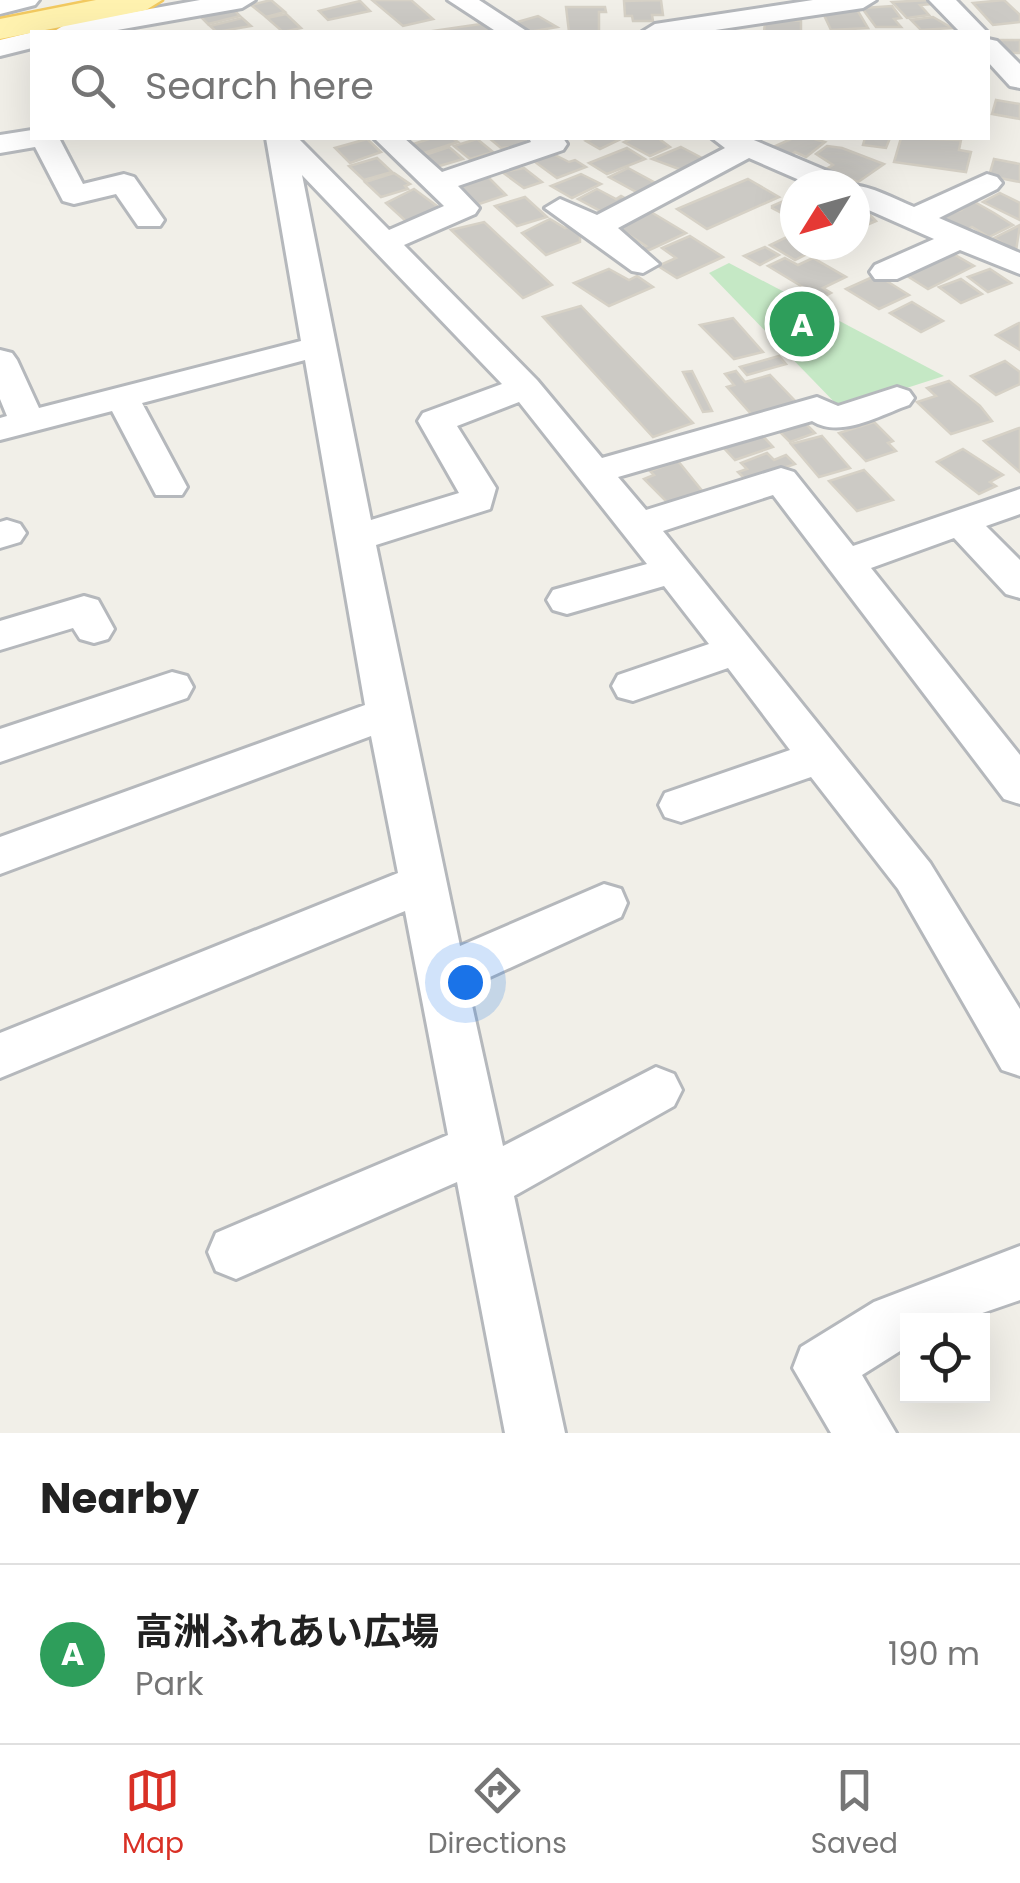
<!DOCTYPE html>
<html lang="en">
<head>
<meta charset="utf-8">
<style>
  :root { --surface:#fff; --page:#f2f2f2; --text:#222; --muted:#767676; --line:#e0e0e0; --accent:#d93025 }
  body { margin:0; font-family:Poppins,"Noto Sans JP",sans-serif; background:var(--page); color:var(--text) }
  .controls { position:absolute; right:30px; bottom:30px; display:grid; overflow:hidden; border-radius:0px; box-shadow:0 10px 40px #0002 }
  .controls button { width:90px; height:90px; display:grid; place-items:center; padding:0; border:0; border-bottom:2px solid var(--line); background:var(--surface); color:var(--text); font:50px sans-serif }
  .compass { position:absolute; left:780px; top:170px; width:90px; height:90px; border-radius:50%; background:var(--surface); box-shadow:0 10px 40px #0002; rotate:233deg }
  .you { position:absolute; left:465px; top:982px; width:35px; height:35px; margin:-25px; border:8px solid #fff; border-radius:50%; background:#1a73e8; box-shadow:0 0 0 15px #1a73e833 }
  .badge { display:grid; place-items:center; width:65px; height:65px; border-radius:50%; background:var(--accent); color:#fff; font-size:32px; font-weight:700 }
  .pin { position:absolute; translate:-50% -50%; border:5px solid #fff; box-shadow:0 2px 10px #0006 }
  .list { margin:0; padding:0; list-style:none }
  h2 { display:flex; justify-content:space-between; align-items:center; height:130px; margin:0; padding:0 40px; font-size:42px }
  h2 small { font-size:32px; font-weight:400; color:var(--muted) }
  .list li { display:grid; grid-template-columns:65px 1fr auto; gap:30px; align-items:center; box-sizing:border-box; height:180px; padding:0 40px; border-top:2px solid var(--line) }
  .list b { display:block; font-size:38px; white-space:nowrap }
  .list p { margin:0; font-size:32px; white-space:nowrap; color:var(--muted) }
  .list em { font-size:32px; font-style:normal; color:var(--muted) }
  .icon { flex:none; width:55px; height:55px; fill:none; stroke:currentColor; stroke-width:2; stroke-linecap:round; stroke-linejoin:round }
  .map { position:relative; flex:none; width:1020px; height:1433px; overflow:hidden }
  .search { position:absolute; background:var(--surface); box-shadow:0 10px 40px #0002; left:30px; right:30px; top:30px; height:110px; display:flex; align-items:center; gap:25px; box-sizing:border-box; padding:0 35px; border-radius:0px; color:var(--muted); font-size:38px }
  .sheet { height:310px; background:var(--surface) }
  nav { display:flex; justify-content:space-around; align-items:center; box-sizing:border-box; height:140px; border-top:2px solid var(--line); background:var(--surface); font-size:28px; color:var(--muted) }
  nav a { display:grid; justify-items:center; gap:5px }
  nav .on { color:var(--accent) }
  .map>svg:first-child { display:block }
  .green { fill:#c5e8c5 }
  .building { fill:#cccac5; stroke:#d6d1c6; stroke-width:2.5 }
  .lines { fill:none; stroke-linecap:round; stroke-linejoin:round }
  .minor-casing { stroke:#b5b8bc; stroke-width:6 }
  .major-casing { stroke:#f2c960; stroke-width:5 }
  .minor { fill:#fff; fill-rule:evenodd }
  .major { fill:#fff2af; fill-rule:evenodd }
</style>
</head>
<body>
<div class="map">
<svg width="1020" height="1433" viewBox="0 0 1020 1433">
  <rect width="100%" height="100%" fill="#f1efe8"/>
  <path class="green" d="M729,263L944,376L841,409L709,273Z"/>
  <g class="building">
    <path d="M271,0L285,12L266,17L251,5Z"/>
    <path d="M372,0H411L433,19L403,26Z"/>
    <path d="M661,0L663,15H652L653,21H633L632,16H625L624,1Z"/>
    <path d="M930,0L933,4L920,5L929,15L907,18L892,2Z"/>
    <path d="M1004,0L1020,15V22L993,25L973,3Z"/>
    <path d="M360,1L370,11L328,20L319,11Z"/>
    <path d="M892,6L901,18L894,19L901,27H876L862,8Z"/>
    <path d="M231,7L240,16L208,24L199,15Z"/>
    <path d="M566,7H605L606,12H599V32H569Z"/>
    <path d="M856,8L868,28L831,30L823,13Z"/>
    <path d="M286,14L301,28L283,32L267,18Z"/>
    <path d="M538,16L557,27L529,32L514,23Z"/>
    <path d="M933,17L952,28L921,30L911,20Z"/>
    <path d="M242,18L251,26L217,32L210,26Z"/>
    <path d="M790,20L801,21V32H764L765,22Z"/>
    <path d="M487,23L493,32H426Z"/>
    <path d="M999,40H1020V53H1007Z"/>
    <path d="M996,100L1020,104V119L992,114Z"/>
    <path d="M432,138H452L458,142L421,154L410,145Z"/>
    <path d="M489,138H526L534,144L501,148Z"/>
    <path d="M594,138H618L621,139L600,149L586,141Z"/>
    <path d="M633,138H658L670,147L650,156L624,142Z"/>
    <path d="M793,138H811L825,142L806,157L795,152L790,156L773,147Z"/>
    <path d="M865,138H890L886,148L863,145Z"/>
    <path d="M897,138L961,140L959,150L971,152L966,172L894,162L901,138Z"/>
    <path d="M367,139L381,152L350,163L335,148Z"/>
    <path d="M477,139L493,152L470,159L454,146Z"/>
    <path d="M827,146L842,148L884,164L858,182L826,169L833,165L816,154Z"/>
    <path d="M449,147L463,159L436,167L422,156Z"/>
    <path d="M681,147L706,160L687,172L652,159Z"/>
    <path d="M627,148L645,159L607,174L589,163Z"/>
    <path d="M551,153L569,162L575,160L586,167L557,178L535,162Z"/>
    <path d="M377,158L392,172L364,180L349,166Z"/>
    <path d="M994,159L1020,164V182L989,176Z"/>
    <path d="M524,168L542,182L524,188L502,172Z"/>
    <path d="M628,168L661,186L642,195L609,177Z"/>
    <path d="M394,173L410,184L405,186L408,189L381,197L365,182Z"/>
    <path d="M581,174L601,184L572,198L551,186Z"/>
    <path d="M486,175L506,195L476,205L456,188Z"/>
    <path d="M748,179L779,197L707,229L677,209Z"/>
    <path d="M414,189L441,209L408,223L386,203Z"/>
    <path d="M597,189L616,199L621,196L632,202L608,215L578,199Z"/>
    <path d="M1000,193L1020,203V220L983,202Z"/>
    <path d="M795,196V220L772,208V206Z"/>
    <path d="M525,197L547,217L517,226L495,206Z"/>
    <path d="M973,201L994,213L1013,225L989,237L972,227L962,232L938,217L961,210Z"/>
    <path d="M855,210L866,211L876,221L855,230Z"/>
    <path d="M651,212L686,233L643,253L638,249L646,246L617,227Z"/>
    <path d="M550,219L565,228L577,223L591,232L580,237V242L546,255L522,233Z"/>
    <path d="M484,222L552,285L523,298L451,230Z"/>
    <path d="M1020,225L1016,251L994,238Z"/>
    <path d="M795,233V245L819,248L795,260L770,245Z"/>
    <path d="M690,236L723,257L677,278L658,266L676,258L662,248Z"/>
    <path d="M765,247L779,255L760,265L744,256Z"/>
    <path d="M950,252L974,266L928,289L904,274Z"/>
    <path d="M785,258L798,265L813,258L846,277L823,288L831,293L821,298L768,266Z"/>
    <path d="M609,269L629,280L637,276L653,287L609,306L574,283Z"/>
    <path d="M990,269L1011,283L988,292L968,277Z"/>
    <path d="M877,275L909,295L879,309L846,289Z"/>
    <path d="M961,279L982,294L961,303L939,287Z"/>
    <path d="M912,302L943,321L921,332L890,313Z"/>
    <path d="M581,306L693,423L653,437L543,317Z"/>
    <path d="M733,318L763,352L734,359L700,325Z"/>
    <path d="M1019,323H1020V350L996,335Z"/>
    <path d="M779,356L786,364L747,375L740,367Z"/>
    <path d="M1005,361L1020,372V384L996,395L971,376Z"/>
    <path d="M692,371L712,411L703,412L683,372Z"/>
    <path d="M736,371L745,382L770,375L797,403L753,416L727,387L734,385L725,374Z"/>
    <path d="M949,381L980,406L992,421L951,434L917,402L936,396L927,388Z"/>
    <path d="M802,420L815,433L790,442L777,429Z"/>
    <path d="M874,422L893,441L888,443L896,451L866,461L839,433Z"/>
    <path d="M1019,428L1020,430V472L984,441Z"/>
    <path d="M760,433L773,447L735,460L722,446Z"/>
    <path d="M822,436L850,468L819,477L791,444Z"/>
    <path d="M963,449L1003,475L990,482L996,486L979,494L937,462Z"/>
    <path d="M767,453L774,460L786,455L795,464L747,481L738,472L747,469L741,463Z"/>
    <path d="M678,461L703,492L669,504L644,479L654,475L650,471Z"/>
    <path d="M864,470L893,500L857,511L829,481Z"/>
  </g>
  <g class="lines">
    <defs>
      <g id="minor">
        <path d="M0,0H39L35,5L0,14Z"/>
        <path d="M200,0H255L242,8L106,32H53L66,24Z"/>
        <path d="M448,0H479L528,32H497Z"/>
        <path d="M813,0H876L863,8L702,32H642L655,24Z"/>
        <path d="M929,0H956L987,32H960Z"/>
        <path d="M33,32L32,48L0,56V40Z"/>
        <path d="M988,39L997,41L1020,64V88L1010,86L988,62Z"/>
        <path d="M32,130V138H59L83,184L124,174L134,177L164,220L160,226H138L116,194L74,204L63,201L35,147L0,153V135Z"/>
        <path d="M266,138H298L389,230L444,206L374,138H404L442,172L531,142L529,138H563L567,144L563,150L458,186L479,208L475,214L404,245L537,380L602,458L817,397L838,406L897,387L909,391L914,398L909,405C880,415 841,439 812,421L618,477L646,510L781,468L794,472L853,546L1020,489V514L986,526L1020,560V598L1006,594L954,538L871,568L1020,755V804L1004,799L773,495L663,531L930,863L1020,1009V1076L1002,1070L898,889L811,777L681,822L665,817L659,805L665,793L790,750L728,668L633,701L618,697L612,686L618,675L709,644L664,586L567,614L553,610L547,600L553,590L647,564L519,402L457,426L496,488L490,509L376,545L460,946L604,884L621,889L627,903L621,917L468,987L503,1146L656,1067L674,1074L682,1090L674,1106L514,1196L565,1433H505L457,1182L236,1279L216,1271L208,1252L216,1233L448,1135L405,911L0,1078V1033L398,873L371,736L0,874V837L365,705L305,360L142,403L187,487L182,495H156L112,411L0,440V418L7,416L0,399V350L12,353L17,360L39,408L301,341ZM302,175L502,384L423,413L418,421L459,493L371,520Z"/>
        <path d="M712,138H749L846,179L851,185H811L749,158L618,228L659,264L643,273L632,271L545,208L560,199L597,215L725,148Z"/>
        <path d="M987,174L997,177L1002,183L997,189L939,218L1020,253V274L960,250L897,279H875L870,272L875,265L934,239L855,204V185H851C872,186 894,199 914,207Z"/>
        <path d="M7,520L20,524L26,533L20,542L0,548V522Z"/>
        <path d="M84,596L98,600L114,629L108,639L94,643L80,639L73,628L0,650V621Z"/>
        <path d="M172,672L187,676L193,687L187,698L0,762V729Z"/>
        <path d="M1020,1246V1300L962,1320H908V1346L862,1375L896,1433H831L793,1368L801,1347L874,1302Z"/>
      </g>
      <path id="major" d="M96,0H162L146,10L0,39V19Z"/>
    </defs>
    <use href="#minor" class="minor-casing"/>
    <use href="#major" class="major-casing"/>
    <use href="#minor" class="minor"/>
    <use href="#major" class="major"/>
  </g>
</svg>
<div class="controls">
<button><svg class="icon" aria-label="locate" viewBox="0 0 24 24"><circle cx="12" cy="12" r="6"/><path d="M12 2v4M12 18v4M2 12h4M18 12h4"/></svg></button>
</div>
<svg class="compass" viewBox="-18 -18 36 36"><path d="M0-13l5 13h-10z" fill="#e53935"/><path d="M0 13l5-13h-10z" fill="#767676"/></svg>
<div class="you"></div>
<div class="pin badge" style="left:802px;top:324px;background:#2e9e5b">A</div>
<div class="search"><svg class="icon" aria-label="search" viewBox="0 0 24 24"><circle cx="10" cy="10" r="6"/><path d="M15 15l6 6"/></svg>Search here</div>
</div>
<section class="sheet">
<h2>Nearby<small></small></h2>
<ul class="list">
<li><span class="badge" style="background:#2e9e5b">A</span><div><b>高洲ふれあい広場</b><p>Park</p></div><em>190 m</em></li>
</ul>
</section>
<nav>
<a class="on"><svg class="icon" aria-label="map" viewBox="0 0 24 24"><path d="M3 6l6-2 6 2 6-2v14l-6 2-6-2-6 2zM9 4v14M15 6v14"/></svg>Map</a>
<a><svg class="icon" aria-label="directions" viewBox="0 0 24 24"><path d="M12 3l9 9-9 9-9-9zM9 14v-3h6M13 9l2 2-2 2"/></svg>Directions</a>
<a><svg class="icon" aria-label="saved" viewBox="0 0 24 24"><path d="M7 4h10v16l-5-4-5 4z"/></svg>Saved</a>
</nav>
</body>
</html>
